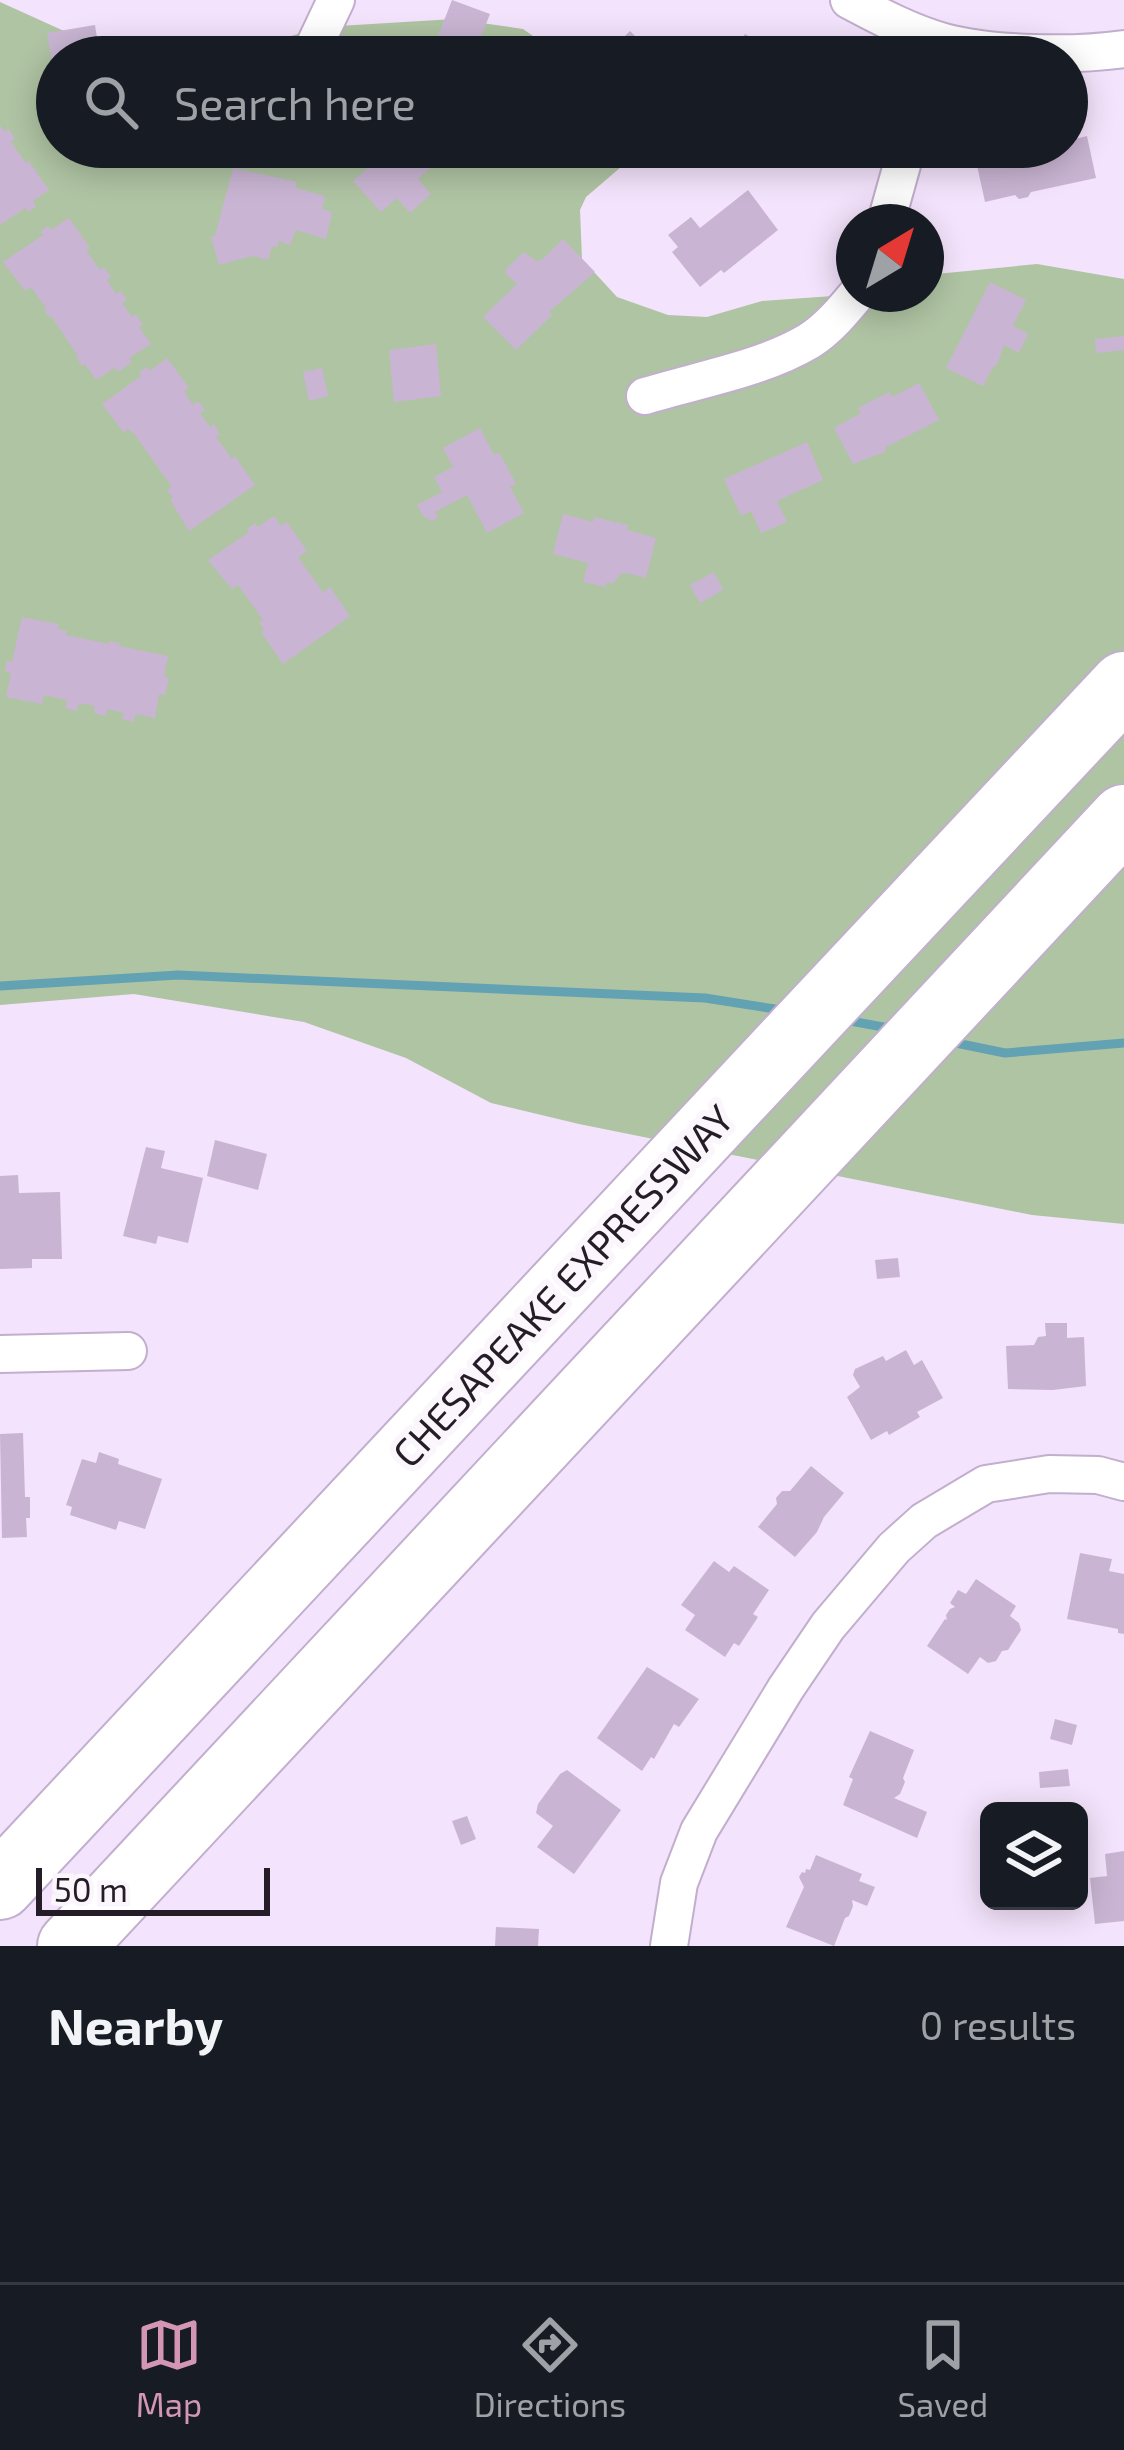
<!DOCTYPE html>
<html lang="en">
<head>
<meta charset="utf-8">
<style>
  :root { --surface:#171b24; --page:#20242c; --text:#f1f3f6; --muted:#9ea1a6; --line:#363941; --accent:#d396b5 }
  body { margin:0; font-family:"Exo 2",sans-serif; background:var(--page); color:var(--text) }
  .controls { position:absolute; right:36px; bottom:36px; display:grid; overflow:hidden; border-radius:18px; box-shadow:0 6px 30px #0003 }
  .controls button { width:108px; height:108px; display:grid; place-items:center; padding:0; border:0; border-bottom:3px solid var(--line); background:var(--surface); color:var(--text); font:60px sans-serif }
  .compass { position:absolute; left:836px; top:204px; width:108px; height:108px; border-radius:50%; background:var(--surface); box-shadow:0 6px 30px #0003; rotate:38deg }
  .scale { position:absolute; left:36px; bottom:30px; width:234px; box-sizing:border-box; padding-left:12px; border:6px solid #241d28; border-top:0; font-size:33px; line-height:42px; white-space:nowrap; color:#241d28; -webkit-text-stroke:9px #faf6fc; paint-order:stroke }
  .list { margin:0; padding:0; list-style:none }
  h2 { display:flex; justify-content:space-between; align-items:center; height:156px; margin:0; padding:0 48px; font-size:51px }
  h2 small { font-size:39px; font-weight:400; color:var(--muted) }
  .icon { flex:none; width:66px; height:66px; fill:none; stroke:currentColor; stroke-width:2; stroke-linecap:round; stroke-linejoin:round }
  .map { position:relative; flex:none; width:1124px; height:1946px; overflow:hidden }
  .search { position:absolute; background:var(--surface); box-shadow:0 6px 30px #0003; left:36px; right:36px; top:36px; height:132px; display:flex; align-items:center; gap:30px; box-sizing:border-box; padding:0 42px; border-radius:66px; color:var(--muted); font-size:45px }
  .sheet { height:336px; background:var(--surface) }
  nav { display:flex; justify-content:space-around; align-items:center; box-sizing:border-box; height:168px; border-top:3px solid var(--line); background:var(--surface); font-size:33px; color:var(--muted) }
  nav a { display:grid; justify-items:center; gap:6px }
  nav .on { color:var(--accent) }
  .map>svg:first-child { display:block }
  .green { fill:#afc4a3 }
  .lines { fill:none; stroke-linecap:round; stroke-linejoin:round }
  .stream { stroke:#63a2b3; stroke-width:9 }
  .building { fill:#c9b5d3 }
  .minor-casing { stroke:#c2aecd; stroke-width:40 }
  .motorway-casing { stroke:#c2aecd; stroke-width:70 }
  .minor { stroke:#fff; stroke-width:36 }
  .motorway { stroke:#fff; stroke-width:66 }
  .labels { text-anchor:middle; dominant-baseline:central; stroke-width:12; stroke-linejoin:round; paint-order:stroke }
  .street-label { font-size:39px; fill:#241d28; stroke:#faf6fc }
</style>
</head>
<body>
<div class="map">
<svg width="1124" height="1946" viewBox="0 0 1124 1946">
  <rect width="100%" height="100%" fill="#f4e3fc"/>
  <g class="green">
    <path d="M0,2L84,40L162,57H57V147H628L621,167L586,197L580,210L582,259L617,297L668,315L707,317L762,301L861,294H926V275L1037,264L1124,279V1224L1032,1215L579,1124L491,1103L406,1058L304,1022L134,994L0,1005Z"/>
    <path d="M454,19L523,29L563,57H219L322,27Z"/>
  </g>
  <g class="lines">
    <g class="stream">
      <path d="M0,986L178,975L705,998L781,1010"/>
      <path d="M845,1020L894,1029"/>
      <path d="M951,1042L1005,1053L1124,1043"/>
    </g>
  </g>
  <g class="building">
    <path d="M452,0L490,14L473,57H430Z"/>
    <path d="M95,25L100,57H57V67L53,68L47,33Z"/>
    <path d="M630,31L647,48L637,57H614L609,52Z"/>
    <path d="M745,34L774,52L776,48L790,57H731Z"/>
    <path d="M185,45L186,57H144L143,52Z"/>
    <path d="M0,125L5,132L9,129L15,139L11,142L26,163L29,161L49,190L33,201L36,207L28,212L25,208L0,225Z"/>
    <path d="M1087,136L1096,178L1031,192L1028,197L1019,199L1015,195L985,202L976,161L1041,147H1067V141Z"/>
    <path d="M391,147H454L418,179L431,194L410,213L397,198L381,212L353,181Z"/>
    <path d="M233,168L297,182L296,188L325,196L322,209L332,212L326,239L296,230L290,245L279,241L277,248L272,246L268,260L252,256L219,265L211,237L215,236Z"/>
    <path d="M748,190L778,230L724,273L721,270L700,287L672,252L678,247L668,235L691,217L700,228Z"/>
    <path d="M69,218L90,248L86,250L100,270L104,267L111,277L107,280L116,294L121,291L127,300L122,303L132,317L136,314L143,325L139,327L151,344L129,358L132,362L118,372L114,368L96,380L85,364L82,366L76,357L78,356L51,316L49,317L44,310L46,308L31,287L25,291L3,262L43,235L40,232L48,226L51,230Z"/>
    <path d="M563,239L595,272L549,312L552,315L516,350L483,317L517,284L506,274V269L524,252L536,261L542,260Z"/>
    <path d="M990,282L1026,300L1013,326L1028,334L1019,353L1004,345L997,365L993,367L983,386L946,368Z"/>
    <path d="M1124,336V350L1096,353L1095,339Z"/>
    <path d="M436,344L441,396L394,402L389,350Z"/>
    <path d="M167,358L189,388L184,391L193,405L198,401L205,410L200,413L210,427L214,424L220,434L216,437L232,459L235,456L255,485L189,531L170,500L173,498L167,490L172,487L135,435L128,429L124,433L102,404L141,376L139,372L147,367L150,371Z"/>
    <path d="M322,368L328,396L309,401L303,372Z"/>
    <path d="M919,383L939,420L886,447L885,452L853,464L834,428L861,413L858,408L889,392L892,397Z"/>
    <path d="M480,428L494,455L499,452L516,484L510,487L524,513L487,533L467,495L435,512L438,518L432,521L423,516L417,505L442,492L434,477L453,467L443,448Z"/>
    <path d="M807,442L823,480L777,501L787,522L761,533L751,511L741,516L724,479Z"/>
    <path d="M563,514L593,522L594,517L628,525L627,530L656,538L646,578L626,573L620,574L613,584L607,582L606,587L583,582L588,563L553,554Z"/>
    <path d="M274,516L281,526L287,522L307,551L298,557L323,592L330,587L350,616L283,664L261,632L264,630L259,622L263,620L238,585L232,589L208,560L249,532L247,529L255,523L258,527Z"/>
    <path d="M714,572L723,590L700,603L690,585Z"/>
    <path d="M22,617L59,624L57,629L67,631L66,635L109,644L110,641L120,643L119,646L168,656L164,677L169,678L165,695L159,694L155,718L135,714L134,722L122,719L124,713L107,709L106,716L94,713L95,706L79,703L77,711L65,708L67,700L44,695L42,704L6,697L11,673L5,672L7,661L12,662Z"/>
    <path d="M215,1140L267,1154L258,1190L207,1176Z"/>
    <path d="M146,1147L165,1151L161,1168L203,1178L188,1243L158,1236L156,1244L123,1236Z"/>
    <path d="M18,1175L19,1193L60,1192L62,1259H32V1268L0,1269V1176Z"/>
    <path d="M898,1258L900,1277L877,1279L875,1260Z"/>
    <path d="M1045,1323H1067V1338L1084,1337L1086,1386L1053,1390L1008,1389L1006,1346L1034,1345L1038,1337L1046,1336Z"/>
    <path d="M906,1350L914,1365L922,1360L943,1398L917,1412L920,1417L889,1435L887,1431L871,1440L847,1397L860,1387L853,1375L855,1369L883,1356L886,1361Z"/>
    <path d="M23,1433L25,1497H30V1518H26L27,1537L2,1538L0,1434Z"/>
    <path d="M99,1452L119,1459L118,1464L162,1479L145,1529L119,1521L116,1530L70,1515L72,1507L66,1505L82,1459L96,1463Z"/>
    <path d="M811,1466L844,1493L824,1517L817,1532L795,1557L758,1527L777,1504L776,1498L782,1491H790Z"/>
    <path d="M1080,1553L1112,1559L1109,1571L1124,1574V1634L1118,1633V1629L1067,1619Z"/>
    <path d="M714,1561L729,1572L734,1566L769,1590L753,1614L758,1617L739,1646L734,1643L725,1657L685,1630L695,1615L681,1605Z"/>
    <path d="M976,1579L1016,1606L1010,1616L1019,1623L1021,1630L1008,1650L1002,1651L996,1661L988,1663L980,1657L968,1674L927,1646L945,1619L947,1620L946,1615L950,1609L955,1607L950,1603L958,1590L966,1594Z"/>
    <path d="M647,1667L699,1699L679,1727L674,1724L654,1759L651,1757L642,1771L597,1738Z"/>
    <path d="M1055,1719L1077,1725L1072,1745L1050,1739Z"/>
    <path d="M870,1731L914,1750L903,1778L905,1782L900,1794L894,1798L927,1812L917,1838L843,1805L853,1779L849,1777Z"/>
    <path d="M1068,1769L1070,1786L1040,1788L1039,1772Z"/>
    <path d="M567,1770L621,1810L574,1874L537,1847L553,1826L536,1813L538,1804L560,1774Z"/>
    <path d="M467,1816L476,1839L461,1845L452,1821Z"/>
    <path d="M1124,1851V1921L1095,1924L1090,1878L1107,1876L1105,1854Z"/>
    <path d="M816,1855L862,1874L859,1881L875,1887L867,1906L852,1900L853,1906L849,1916L845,1918L834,1946L786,1927L804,1887L799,1877L802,1872L805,1873L806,1869L810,1870Z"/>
    <path d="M496,1927L539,1929L538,1946H495Z"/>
  </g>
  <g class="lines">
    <defs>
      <g id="minor">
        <path d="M849,0C879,16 911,33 944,42C993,55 1074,56 1124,49"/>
        <path d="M309,57L336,0"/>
        <path d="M886,222L907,147"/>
        <path d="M645,396C697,380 762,369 809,341C828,329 843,311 857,294"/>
        <path d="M0,1354L128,1351"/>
        <path d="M669,1946L679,1883L699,1831L786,1688L828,1626L894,1548L924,1521L986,1484L1049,1474L1098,1475L1124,1482"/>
      </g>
      <g id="motorway">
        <path d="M0,1886C376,1486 748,1084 1124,685"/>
        <path d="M71,1946L1124,818"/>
      </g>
    </defs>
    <use href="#minor" class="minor-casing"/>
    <use href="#motorway" class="motorway-casing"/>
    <use href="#minor" class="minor"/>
    <use href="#motorway" class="motorway"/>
  </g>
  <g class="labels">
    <g class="street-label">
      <text transform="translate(562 1285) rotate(-47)">CHESAPEAKE EXPRESSWAY</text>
    </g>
  </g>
</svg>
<div class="controls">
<button><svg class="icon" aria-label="layers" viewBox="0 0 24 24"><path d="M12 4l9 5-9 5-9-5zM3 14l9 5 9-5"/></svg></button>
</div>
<svg class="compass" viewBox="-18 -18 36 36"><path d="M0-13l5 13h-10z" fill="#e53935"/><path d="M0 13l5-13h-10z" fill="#9ea1a6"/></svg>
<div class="scale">50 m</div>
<div class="search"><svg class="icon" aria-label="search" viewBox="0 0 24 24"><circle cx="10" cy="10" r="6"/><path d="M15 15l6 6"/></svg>Search here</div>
</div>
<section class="sheet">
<h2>Nearby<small>0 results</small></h2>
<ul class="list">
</ul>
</section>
<nav>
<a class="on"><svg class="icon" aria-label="map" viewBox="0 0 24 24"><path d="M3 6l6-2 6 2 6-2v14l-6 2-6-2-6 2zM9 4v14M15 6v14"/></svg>Map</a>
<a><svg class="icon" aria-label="directions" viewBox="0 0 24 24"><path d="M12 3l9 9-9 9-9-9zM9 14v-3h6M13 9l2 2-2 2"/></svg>Directions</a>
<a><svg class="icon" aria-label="saved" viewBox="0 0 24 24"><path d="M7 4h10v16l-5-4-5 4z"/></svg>Saved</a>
</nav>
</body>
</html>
